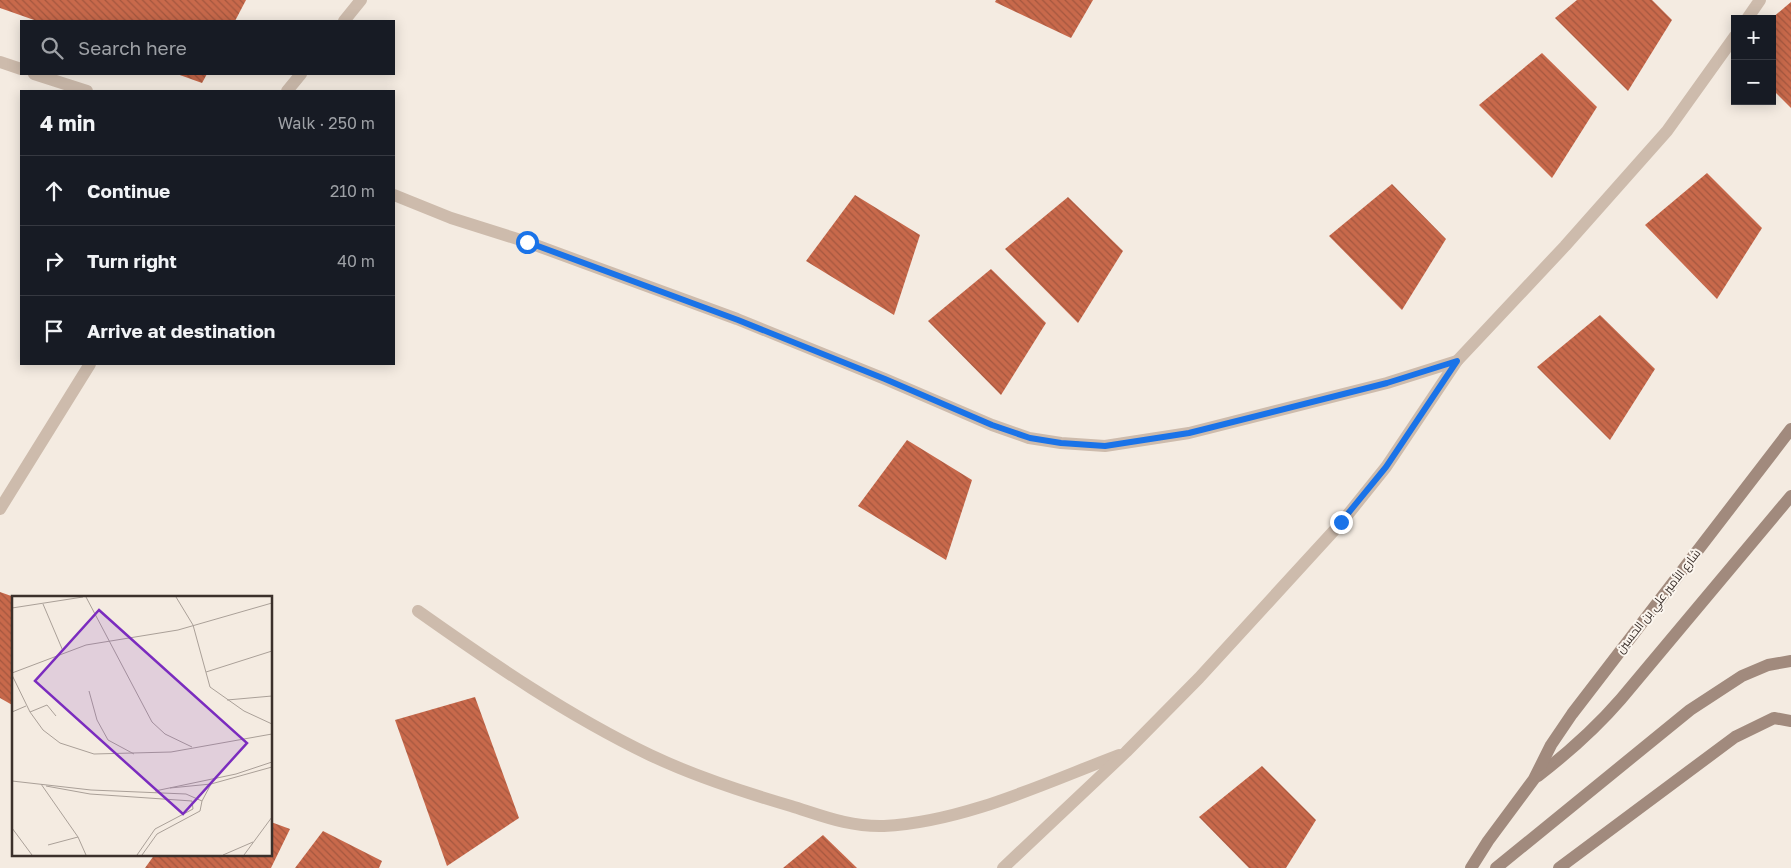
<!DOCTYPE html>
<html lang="en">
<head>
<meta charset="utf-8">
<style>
  :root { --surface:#171b24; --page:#20242c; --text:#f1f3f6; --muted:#9ea1a6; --line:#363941 }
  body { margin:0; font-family:"Golos Text",Cairo,sans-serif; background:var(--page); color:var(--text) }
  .controls { position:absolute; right:15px; top:15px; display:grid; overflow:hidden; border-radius:0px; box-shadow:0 2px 12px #0003 }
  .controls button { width:45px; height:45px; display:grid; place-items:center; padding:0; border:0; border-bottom:1px solid var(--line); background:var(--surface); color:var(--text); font:25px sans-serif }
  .stop { position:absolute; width:15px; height:15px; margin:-11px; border:4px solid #1a73e8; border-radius:50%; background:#fff }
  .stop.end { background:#1a73e8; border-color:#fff; box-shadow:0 1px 5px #0008 }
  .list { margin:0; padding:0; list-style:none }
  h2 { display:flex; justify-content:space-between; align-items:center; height:65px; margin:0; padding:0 20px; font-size:21px }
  h2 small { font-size:16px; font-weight:400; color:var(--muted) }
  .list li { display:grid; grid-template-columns:32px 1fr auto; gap:15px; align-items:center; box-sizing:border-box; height:70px; padding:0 20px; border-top:1px solid var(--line) }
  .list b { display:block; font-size:19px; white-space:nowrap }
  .list em { font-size:16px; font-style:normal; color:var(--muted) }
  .icon { flex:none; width:28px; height:28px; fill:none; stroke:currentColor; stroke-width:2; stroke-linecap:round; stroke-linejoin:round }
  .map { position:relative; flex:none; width:1791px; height:868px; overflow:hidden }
  .search { position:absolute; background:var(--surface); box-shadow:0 2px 12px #0003; left:20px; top:20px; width:375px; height:55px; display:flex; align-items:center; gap:12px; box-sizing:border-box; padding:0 18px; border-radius:0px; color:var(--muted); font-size:19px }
  .panel { position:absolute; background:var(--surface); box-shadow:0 2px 12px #0003; left:20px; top:90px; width:375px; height:275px; border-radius:0px }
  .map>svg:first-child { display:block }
  .building { fill:url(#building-back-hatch) }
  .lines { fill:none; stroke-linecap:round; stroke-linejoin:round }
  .street { stroke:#cdbbac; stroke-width:12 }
  .secondary { stroke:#a18a7d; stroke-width:12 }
  .route { stroke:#1a73e8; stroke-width:6 }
  .labels { text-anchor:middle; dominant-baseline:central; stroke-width:4; stroke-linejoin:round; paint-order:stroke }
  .street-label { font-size:12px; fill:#3b302b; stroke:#fbf5ee }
  .inset-road { fill:none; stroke:#aaa098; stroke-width:1 }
  .view { fill:#7b2cbf; fill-opacity:0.15; stroke:#7b2cbf; stroke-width:2.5 }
  .inset-edge { fill:none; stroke:#3b302b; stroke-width:2.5 }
</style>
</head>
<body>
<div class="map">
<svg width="1791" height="868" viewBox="0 0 1791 868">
  <defs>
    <pattern id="building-back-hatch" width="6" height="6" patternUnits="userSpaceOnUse" patternTransform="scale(1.25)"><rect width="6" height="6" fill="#c8694b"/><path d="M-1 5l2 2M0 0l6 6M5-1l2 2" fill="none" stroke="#a4573f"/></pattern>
  </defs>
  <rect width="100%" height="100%" fill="#f4ebe1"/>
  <g class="building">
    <path d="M0,0H246L235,21H37L0,8Z"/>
    <path d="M996,0H1093L1071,38L995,2Z"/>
    <path d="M1577,0H1652L1672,20L1628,91L1555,18Z"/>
    <path d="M1791,2V108L1772,89V18Z"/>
    <path d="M1542,53L1597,107L1552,178L1479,105Z"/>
    <path d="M177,74H207L202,83Z"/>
    <path d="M1707,173L1762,228L1717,299L1645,225Z"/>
    <path d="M1392,184L1446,239L1402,310L1329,236Z"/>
    <path d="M855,195L920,235L894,315L806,261Z"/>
    <path d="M1068,197L1123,251L1078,323L1005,249Z"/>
    <path d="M991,269L1046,323L1001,395L928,321Z"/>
    <path d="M1600,315L1655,369L1610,440L1537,367Z"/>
    <path d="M907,440L972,480L946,560L858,506Z"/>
    <path d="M0,592L14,597V706L0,698Z"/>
    <path d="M475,697L519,818L447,866L395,720Z"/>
    <path d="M1262,766L1316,820L1286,868H1249L1199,817Z"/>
    <path d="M271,822L290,829L271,868H145L155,854H271Z"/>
    <path d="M323,831L382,861L379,868H295Z"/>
    <path d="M823,835L857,868H783Z"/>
  </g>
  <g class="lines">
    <g class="street">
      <path d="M1747,19L1760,0"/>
      <path d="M344,21L361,0"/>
      <path d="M0,62L21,69"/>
      <path d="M34,74L87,91"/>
      <path d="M287,91L301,74"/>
      <path d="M394,195L451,218L527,242L737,319L885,379L992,425L1029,438L1061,443L1105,446L1189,433L1387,383L1457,361"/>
      <path d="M0,509L90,364"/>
      <path d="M418,611C493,664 567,715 650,755C694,776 743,792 791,806C823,816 849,827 884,826C964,822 1045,783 1119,755"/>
      <path d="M1003,868L1126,752L1199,678L1341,523L1386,467L1457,361L1565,246L1667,131L1735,36"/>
    </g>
    <g class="secondary">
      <path d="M1538,776C1569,752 1596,728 1621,699L1791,496"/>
      <path d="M1471,868L1488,841L1534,779L1551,745L1572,714L1791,429"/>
      <path d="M1496,868L1690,710L1742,676L1768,665L1791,661"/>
      <path d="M1559,868L1735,737L1774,718L1791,721"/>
    </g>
  </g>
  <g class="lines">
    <path class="route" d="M527,242L738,320L885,379L992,425L1030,438L1061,443L1105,446L1189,433L1387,383L1457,361L1386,467L1341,522"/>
  </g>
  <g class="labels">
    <g class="street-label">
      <text transform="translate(1658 601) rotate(-52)">شارع الأمير علي بن الحسين</text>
    </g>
  </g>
  <g transform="translate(12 596)">
    <rect width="260" height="260" fill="#f4ebe1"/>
    <path class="inset-road" d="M74,1L140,126L153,138L180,151M164,1L181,29L198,91L232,115L260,128M31,8L51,55M0,12L71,1M194,76L260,55M0,77L74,49L166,34L260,7M0,79L18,116L31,134L48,147L82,158L159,156L260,138M77,95L85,124L96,144L122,158M215,104L260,100M0,116L14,110M18,116L35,109L44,120M0,185L79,194L174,198L190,205L188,215L145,238L130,259M29,188L66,241L74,259M34,190L78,198L180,205L181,213L143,233L125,259M158,192L199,188L260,171M143,195L224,178L260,166M190,205L199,188M0,232L20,259M36,249L66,241M211,259L241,246M232,259L260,221"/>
    <path class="view" d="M87,14L235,147L171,218L23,85Z"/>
    <rect width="260" height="260" class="inset-edge"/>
  </g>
</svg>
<div class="controls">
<button>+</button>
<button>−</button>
</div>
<div class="stop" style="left:527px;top:242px"></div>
<div class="stop end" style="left:1341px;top:522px"></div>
<div class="search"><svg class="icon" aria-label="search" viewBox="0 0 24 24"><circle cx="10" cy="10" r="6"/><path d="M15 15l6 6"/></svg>Search here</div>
<section class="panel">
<h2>4 min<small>Walk · 250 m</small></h2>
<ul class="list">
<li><svg class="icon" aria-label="ahead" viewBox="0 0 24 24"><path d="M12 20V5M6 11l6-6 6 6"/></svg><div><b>Continue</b></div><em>210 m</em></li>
<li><svg class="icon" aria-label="right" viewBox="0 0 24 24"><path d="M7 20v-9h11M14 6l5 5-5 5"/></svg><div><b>Turn right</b></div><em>40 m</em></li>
<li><svg class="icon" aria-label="arrive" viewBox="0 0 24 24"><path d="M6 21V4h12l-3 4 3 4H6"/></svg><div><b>Arrive at destination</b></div></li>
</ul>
</section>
</div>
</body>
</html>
